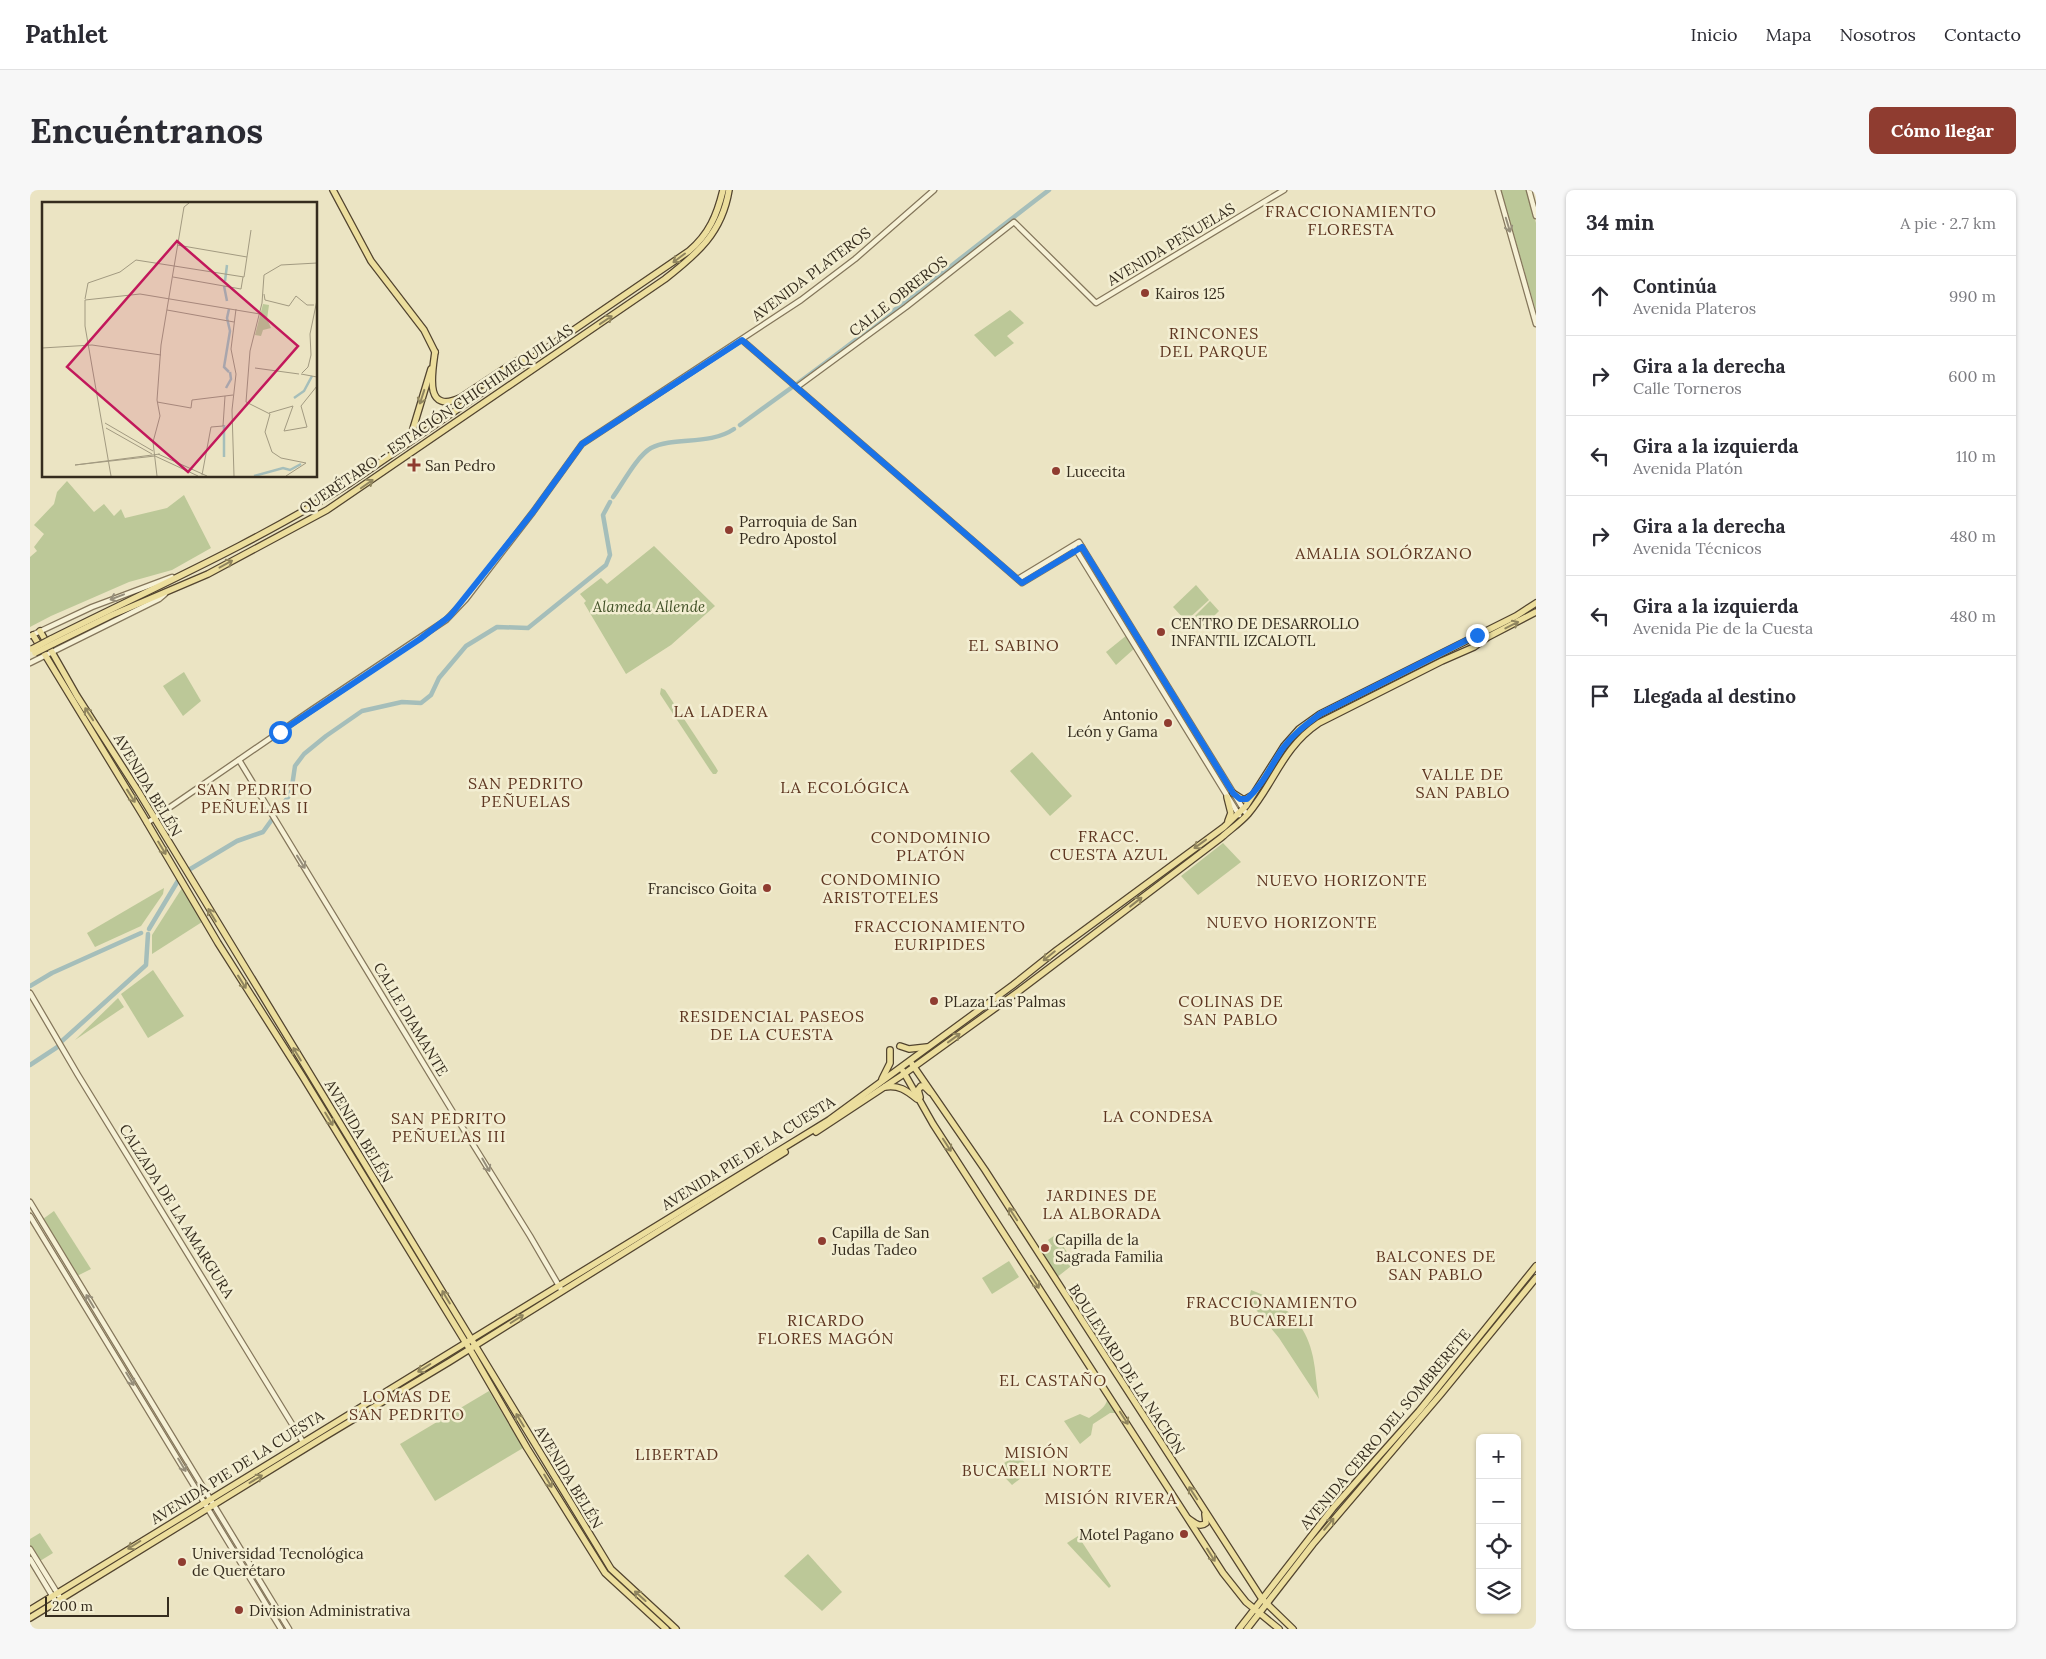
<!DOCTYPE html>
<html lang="es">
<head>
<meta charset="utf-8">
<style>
  :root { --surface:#fff; --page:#f7f7f7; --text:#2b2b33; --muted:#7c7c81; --line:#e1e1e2; --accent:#8f3c30 }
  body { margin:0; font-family:Lora,serif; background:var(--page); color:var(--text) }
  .controls { position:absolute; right:15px; bottom:15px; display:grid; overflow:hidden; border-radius:8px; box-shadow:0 1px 4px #0004 }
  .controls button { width:45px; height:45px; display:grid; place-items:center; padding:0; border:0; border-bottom:1px solid var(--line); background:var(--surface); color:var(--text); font:25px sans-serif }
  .scale { position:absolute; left:15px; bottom:12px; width:124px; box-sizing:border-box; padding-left:5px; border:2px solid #352c1e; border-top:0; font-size:14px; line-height:18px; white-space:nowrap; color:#352c1e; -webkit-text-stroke:4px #f3eed2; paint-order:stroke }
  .stop { position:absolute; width:15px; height:15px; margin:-11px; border:4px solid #1a73e8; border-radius:50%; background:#fff }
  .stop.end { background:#1a73e8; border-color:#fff; box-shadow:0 1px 5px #0008 }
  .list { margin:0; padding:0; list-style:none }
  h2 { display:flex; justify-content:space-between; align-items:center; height:65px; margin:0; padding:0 20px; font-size:21px }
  h2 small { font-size:16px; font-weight:400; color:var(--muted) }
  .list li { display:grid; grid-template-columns:32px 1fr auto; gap:15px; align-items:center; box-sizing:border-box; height:80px; padding:0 20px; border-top:1px solid var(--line) }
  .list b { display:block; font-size:19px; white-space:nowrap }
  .list p { margin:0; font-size:16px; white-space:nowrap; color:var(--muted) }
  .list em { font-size:16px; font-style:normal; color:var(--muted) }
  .icon { flex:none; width:28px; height:28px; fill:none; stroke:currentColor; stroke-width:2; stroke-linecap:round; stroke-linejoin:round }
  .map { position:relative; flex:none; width:1506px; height:1439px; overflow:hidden; border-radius:8px }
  header { display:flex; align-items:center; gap:30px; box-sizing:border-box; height:70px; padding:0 25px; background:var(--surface); border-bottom:1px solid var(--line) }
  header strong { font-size:24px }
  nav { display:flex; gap:28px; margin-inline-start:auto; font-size:18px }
  .intro { display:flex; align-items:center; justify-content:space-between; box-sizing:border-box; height:120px; padding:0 30px }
  h1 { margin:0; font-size:35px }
  .button { padding:12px 22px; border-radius:8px; background:var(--accent); color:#fff; font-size:18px; font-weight:700 }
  main { display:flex; gap:30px; padding:0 30px }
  aside { flex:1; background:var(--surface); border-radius:8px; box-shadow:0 1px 4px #0004 }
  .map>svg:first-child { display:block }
  .green { fill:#bcc898 }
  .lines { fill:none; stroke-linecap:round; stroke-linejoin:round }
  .canal { stroke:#a5beba; stroke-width:4.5 }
  .minor-casing { stroke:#84765b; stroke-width:7 }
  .major-casing { stroke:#52442f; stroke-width:8 }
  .minor { stroke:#f6f1d6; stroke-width:4.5 }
  .major { stroke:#ecde9d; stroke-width:5.5 }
  .major-bridge-casing { stroke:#52442f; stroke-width:8; stroke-linecap:butt }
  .major-bridge { stroke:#ecde9d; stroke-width:5.5 }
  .oneway { stroke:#968e7a }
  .oneway2 { stroke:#90855e }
  .route { stroke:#1a73e8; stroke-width:6 }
  .poi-dot { fill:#8f3c30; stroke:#f3eed2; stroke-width:2 }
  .labels { text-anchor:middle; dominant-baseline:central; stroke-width:5; stroke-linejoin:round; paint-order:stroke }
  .street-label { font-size:15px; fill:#352c1e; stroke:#f3eed2 }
  .poi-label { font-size:15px; fill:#352c1e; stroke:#f3eed2; text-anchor:start }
  .park-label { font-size:15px; font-style:italic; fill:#405026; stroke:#f3eed2 }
  .neighbourhood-label { font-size:16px; letter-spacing:1px; fill:#5e3621; stroke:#f3eed2 }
  .inset-river { fill:none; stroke:#a5beba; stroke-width:2.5 }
  .inset-road { fill:none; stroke:#a29a81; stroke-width:1 }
  .view { fill:#c2185b; fill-opacity:0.15; stroke:#c2185b; stroke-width:2.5 }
  .inset-edge { fill:none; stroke:#352c1e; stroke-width:2.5 }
</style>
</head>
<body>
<header>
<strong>Pathlet</strong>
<nav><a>Inicio</a><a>Mapa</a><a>Nosotros</a><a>Contacto</a></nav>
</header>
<div class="intro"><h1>Encuéntranos</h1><a class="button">Cómo llegar</a></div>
<main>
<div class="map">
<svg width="1506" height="1439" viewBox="0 0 1506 1439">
  <rect width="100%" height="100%" fill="#ebe4c3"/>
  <g class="green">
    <path d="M1471,0H1497L1506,33V121Z"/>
    <path d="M980,120L994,133L977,146L984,153L965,167L944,145Z"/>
    <path d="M37,291L64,322L74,314L84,326L91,319L95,328L137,318L154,305L181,358L142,380L99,392L21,426L0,437V367L7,361L4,357L14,344L4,335L24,314L27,302Z"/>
    <path d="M624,356L685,416L641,455L596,484L554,413L556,411L550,404L571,388L577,394Z"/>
    <path d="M1166,395L1179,410L1156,431L1143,417Z"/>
    <path d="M1180,411L1189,421L1174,436L1165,426Z"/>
    <path d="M1097,445L1105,458L1086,475L1076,462Z"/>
    <path d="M154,482L171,511L153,526L133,496Z"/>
    <path d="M631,498L635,500L685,576L688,581L686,584H683L680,580L630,504Z"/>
    <path d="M1002,562L1042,606L1020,626L980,581Z"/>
    <path d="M1193,653L1211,672L1168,705L1151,686Z"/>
    <path d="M134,698L133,704L111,736L65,757L57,743Z"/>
    <path d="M152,698L172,732L122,764V745Z"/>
    <path d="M123,780L154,826L118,848L91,804Z"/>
    <path d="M88,808L94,817L45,850Z"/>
    <path d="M24,1021L61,1079L47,1086L13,1029Z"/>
    <path d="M1025,1045L1045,1073L1026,1088L1011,1064L1022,1056L1018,1050Z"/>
    <path d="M979,1071L989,1087L962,1104L952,1088Z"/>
    <path d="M1221,1100C1253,1112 1276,1132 1283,1167C1286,1181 1286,1195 1289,1209L1249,1148L1223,1116L1218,1113Z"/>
    <path d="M459,1201L493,1258L405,1311L370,1254Z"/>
    <path d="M1078,1204L1094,1229L1086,1223H1080L1063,1234L1061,1245L1050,1254L1034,1231L1050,1224L1059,1228C1069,1221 1078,1217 1078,1204Z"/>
    <path d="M989,1264L1000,1281L982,1295L966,1278Z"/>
    <path d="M10,1343L23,1363L10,1371L0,1355V1349Z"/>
    <path d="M1048,1346L1081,1396L1079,1398L1037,1353Z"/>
    <path d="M778,1364L812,1402L792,1421L754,1386Z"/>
  </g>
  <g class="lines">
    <g class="canal">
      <path d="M768,193C853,131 935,64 1019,0"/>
      <path d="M710,235L761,198"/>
      <path d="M583,307C593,293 607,266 621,258C644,246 679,256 704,239"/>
      <path d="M157,681L207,651L233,642L261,603L265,576L274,564L296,546L332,521L372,512L391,513L401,505L409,488L436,456L467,437L498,438L576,375L580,365L573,325L580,312"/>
      <path d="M119,739L149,689"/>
      <path d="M0,796L22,783L111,743"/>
      <path d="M32,851L116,775L118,744"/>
      <path d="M0,875L29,856"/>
    </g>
    <defs>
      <g id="minor">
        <path d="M1468,0L1506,134"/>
        <path d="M1499,0L1506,26"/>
        <path d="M712,150L992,393L1052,357"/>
        <path d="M767,197L876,117L984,32L1066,113L1254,0"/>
        <path d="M1045,358L1209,625"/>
        <path d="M988,389L1049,352L1217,625"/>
        <path d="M0,446L62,417L142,387"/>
        <path d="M0,473L129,409L135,404"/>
        <path d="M209,570L421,919L500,1046L532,1101"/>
        <path d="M117,633L280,521L416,430L436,409L503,322L552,254L771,110L825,69L904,0"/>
        <path d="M0,803L48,885L273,1252"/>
        <path d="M0,1012L259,1439"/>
        <path d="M0,1026L251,1439"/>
        <path d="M0,1359L31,1409"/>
        <path d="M0,1369L26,1412"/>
      </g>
      <g id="major">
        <path d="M303,0L341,71L394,140L405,162"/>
        <path d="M405,162C402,184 394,224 430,208L486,171L495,168L502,169"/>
        <path d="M379,252L401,179"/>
        <path d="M10,441L47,506L108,601L581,1379L646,1439"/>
        <path d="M3,445L112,624L188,753L273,887L442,1163L497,1258L575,1383L636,1439"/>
        <path d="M21,449C121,399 225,353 320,293L659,61C679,44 687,25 693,0"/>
        <path d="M23,454L82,425L178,384L297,320L635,89C667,64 692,43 699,0"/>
        <path d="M1203,603L1214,610L1221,606"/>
        <path d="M1197,607L1201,623L1198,631"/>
        <path d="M870,856L879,859L897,857"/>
        <path d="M882,874L955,980L1232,1409L1263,1439"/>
        <path d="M873,881L903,934L1193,1383L1216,1412L1249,1439"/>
        <path d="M852,889L860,873V860"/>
        <path d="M855,897C869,895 876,900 887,909"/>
        <path d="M890,907L888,900L891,896L895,897L900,902"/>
        <path d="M786,942L874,884L989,801L1192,647C1201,639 1211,632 1218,624C1245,592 1252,558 1289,533L1412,471L1444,457L1458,447L1506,422"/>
        <path d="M1159,1329C1165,1333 1170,1338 1176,1333L1175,1324"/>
        <path d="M0,1420L799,930L983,795L1027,760L1194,637L1216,616L1254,556L1269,539L1290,524L1486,426L1506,413"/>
        <path d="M0,1428L294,1247L419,1172L755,962"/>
        <path d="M1209,1439L1303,1318L1389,1221L1506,1076"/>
        <path d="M1217,1439L1283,1354L1411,1204L1506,1088"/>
      </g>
    </defs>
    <use href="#minor" class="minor-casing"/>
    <use href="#major" class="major-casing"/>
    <use href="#minor" class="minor"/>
    <use href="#major" class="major"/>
    <defs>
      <g id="major-bridge">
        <path d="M2,459L21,449"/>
        <path d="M5,463L23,454"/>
      </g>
    </defs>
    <use href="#major-bridge" class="major-bridge-casing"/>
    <use href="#major-bridge" class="major-bridge"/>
  </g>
  <defs><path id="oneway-shaft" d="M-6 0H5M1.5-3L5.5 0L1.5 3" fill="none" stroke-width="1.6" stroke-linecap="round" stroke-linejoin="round" transform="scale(1.25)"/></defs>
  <g class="oneway">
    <use href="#oneway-shaft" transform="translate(1478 35) rotate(73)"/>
    <use href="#oneway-shaft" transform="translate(87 407) rotate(159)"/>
    <use href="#oneway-shaft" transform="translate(271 672) rotate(58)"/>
    <use href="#oneway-shaft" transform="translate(456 975) rotate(60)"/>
    <use href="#oneway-shaft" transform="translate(60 1111) rotate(-121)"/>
    <use href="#oneway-shaft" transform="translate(100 1189) rotate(59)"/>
    <use href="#oneway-shaft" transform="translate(152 1275) rotate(59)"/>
  </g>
  <g class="oneway2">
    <use href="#oneway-shaft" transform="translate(649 68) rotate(143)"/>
    <use href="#oneway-shaft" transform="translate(576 130) rotate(-34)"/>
    <use href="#oneway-shaft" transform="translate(392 207) rotate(108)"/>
    <use href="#oneway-shaft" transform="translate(337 294) rotate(-35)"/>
    <use href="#oneway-shaft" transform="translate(196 374) rotate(-29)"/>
    <use href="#oneway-shaft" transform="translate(1482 435) rotate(-27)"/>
    <use href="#oneway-shaft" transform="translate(59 524) rotate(-123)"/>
    <use href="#oneway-shaft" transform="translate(101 606) rotate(58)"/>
    <use href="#oneway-shaft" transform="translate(1170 654) rotate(144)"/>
    <use href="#oneway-shaft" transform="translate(132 658) rotate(59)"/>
    <use href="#oneway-shaft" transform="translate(1106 712) rotate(-38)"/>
    <use href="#oneway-shaft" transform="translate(182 725) rotate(-121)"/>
    <use href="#oneway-shaft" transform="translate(1019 766) rotate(141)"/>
    <use href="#oneway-shaft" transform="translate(212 792) rotate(58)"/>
    <use href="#oneway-shaft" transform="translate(924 848) rotate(-36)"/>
    <use href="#oneway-shaft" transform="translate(267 864) rotate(-121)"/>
    <use href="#oneway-shaft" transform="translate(299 929) rotate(59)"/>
    <use href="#oneway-shaft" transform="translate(917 955) rotate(57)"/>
    <use href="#oneway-shaft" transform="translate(983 1024) rotate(-123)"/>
    <use href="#oneway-shaft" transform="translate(1005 1092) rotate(57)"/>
    <use href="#oneway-shaft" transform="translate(416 1107) rotate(-121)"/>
    <use href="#oneway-shaft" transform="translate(487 1129) rotate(-32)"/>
    <use href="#oneway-shaft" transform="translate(394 1178) rotate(148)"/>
    <use href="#oneway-shaft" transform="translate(1094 1228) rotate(57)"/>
    <use href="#oneway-shaft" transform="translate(490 1230) rotate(-121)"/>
    <use href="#oneway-shaft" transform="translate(226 1289) rotate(-31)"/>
    <use href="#oneway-shaft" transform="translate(518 1291) rotate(59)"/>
    <use href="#oneway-shaft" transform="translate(1163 1303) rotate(-123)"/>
    <use href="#oneway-shaft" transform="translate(1299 1334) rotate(-50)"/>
    <use href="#oneway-shaft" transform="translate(104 1355) rotate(148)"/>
    <use href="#oneway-shaft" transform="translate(1181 1365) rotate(58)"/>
    <use href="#oneway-shaft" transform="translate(610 1406) rotate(-138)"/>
  </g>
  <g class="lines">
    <path class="route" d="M250,542L390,449L420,426L503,322L552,254L712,150L992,393L1052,357L1203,603L1210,609H1217C1233,595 1241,575 1253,558C1263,544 1277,534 1290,524L1447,445"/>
  </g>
  <g class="poi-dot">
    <circle cx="1115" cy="103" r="5"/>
    <path d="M381.5 267.5h5v5h5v5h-5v5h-5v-5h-5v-5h5z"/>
    <circle cx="1026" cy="281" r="5"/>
    <circle cx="699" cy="340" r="5"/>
    <circle cx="1131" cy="442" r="5"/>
    <circle cx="1138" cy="533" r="5"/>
    <circle cx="737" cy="698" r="5"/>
    <circle cx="904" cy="811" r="5"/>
    <circle cx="792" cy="1051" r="5"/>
    <circle cx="1015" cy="1058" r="5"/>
    <circle cx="1154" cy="1344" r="5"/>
    <circle cx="152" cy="1372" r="5"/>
    <circle cx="209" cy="1420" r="5"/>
  </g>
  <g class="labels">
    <g class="street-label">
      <text transform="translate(1141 54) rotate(-31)">AVENIDA PEÑUELAS</text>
      <text transform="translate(781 84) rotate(-37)">AVENIDA PLATEROS</text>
      <text transform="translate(868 106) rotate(-38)">CALLE OBREROS</text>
      <text transform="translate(406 229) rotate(-34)">QUERÉTARO - ESTACIÓN CHICHIMEQUILLAS</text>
      <text transform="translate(118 595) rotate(59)">AVENIDA BELÉN</text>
      <text transform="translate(381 829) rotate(59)">CALLE DIAMANTE</text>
      <text transform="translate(329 941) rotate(59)">AVENIDA BELÉN</text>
      <text transform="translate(718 963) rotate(-32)">AVENIDA PIE DE LA CUESTA</text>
      <text transform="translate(147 1021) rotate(58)">CALZADA DE LA AMARGURA</text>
      <text transform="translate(1097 1179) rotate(57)">BOULEVARD DE LA NACIÓN</text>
      <text transform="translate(1355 1239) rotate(-50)">AVENIDA CERRO DEL SOMBRERETE</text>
      <text transform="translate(207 1277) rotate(-32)">AVENIDA PIE DE LA CUESTA</text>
      <text transform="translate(539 1287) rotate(59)">AVENIDA BELÉN</text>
    </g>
    <g class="poi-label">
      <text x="1125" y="103">Kairos 125</text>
      <text x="395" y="275">San Pedro</text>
      <text x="1036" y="281">Lucecita</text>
      <text x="709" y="331">Parroquia de San<tspan x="709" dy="17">Pedro Apostol</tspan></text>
      <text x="1141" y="433">CENTRO DE DESARROLLO<tspan x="1141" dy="17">INFANTIL IZCALOTL</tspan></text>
      <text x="1128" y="524" text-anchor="end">Antonio<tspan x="1128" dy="17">León y Gama</tspan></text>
      <text x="727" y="698" text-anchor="end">Francisco Goita</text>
      <text x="914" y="811">PLaza Las Palmas</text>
      <text x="802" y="1042">Capilla de San<tspan x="802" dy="17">Judas Tadeo</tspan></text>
      <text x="1025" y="1049">Capilla de la<tspan x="1025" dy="17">Sagrada Familia</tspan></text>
      <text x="1144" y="1344" text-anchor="end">Motel Pagano</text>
      <text x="162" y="1363">Universidad Tecnológica<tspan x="162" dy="17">de Querétaro</tspan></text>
      <text x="219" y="1420">Division Administrativa</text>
    </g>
    <g class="park-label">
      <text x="619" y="416">Alameda Allende</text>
    </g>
    <g class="neighbourhood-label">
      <text x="1321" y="21">FRACCIONAMIENTO<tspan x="1321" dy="18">FLORESTA</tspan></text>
      <text x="1184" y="143">RINCONES<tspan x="1184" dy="18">DEL PARQUE</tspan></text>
      <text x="1354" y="363">AMALIA SOLÓRZANO</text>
      <text x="984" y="455">EL SABINO</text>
      <text x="691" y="521">LA LADERA</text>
      <text x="1433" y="584">VALLE DE<tspan x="1433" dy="18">SAN PABLO</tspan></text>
      <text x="496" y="593">SAN PEDRITO<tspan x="496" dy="18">PEÑUELAS</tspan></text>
      <text x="815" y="597">LA ECOLÓGICA</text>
      <text x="225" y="599">SAN PEDRITO<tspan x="225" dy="18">PEÑUELAS II</tspan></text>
      <text x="1079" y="646">FRACC.<tspan x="1079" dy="18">CUESTA AZUL</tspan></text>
      <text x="901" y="647">CONDOMINIO<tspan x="901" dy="18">PLATÓN</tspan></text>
      <text x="851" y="689">CONDOMINIO<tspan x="851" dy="18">ARISTOTELES</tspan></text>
      <text x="1312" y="690">NUEVO HORIZONTE</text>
      <text x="1262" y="732">NUEVO HORIZONTE</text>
      <text x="910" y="736">FRACCIONAMIENTO<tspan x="910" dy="18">EURIPIDES</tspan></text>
      <text x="1201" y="811">COLINAS DE<tspan x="1201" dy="18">SAN PABLO</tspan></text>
      <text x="742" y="826">RESIDENCIAL PASEOS<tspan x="742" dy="18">DE LA CUESTA</tspan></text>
      <text x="1128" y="926">LA CONDESA</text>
      <text x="419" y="928">SAN PEDRITO<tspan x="419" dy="18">PEÑUELAS III</tspan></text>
      <text x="1072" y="1005">JARDINES DE<tspan x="1072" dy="18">LA ALBORADA</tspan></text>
      <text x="1406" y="1066">BALCONES DE<tspan x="1406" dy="18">SAN PABLO</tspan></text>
      <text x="1242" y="1112">FRACCIONAMIENTO<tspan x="1242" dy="18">BUCARELI</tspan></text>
      <text x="796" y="1130">RICARDO<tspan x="796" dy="18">FLORES MAGÓN</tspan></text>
      <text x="1023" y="1190">EL CASTAÑO</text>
      <text x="377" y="1206">LOMAS DE<tspan x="377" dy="18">SAN PEDRITO</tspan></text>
      <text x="1007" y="1262">MISIÓN<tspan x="1007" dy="18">BUCARELI NORTE</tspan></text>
      <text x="647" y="1264">LIBERTAD</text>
      <text x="1081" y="1308">MISIÓN RIVERA</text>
    </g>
  </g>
  <g transform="translate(12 12)">
    <rect width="275" height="275" fill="#ebe4c3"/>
    <path d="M221,102L227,103L225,117L229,126L221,128L219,134L213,133Z" fill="#bcc898"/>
    <path class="inset-river" d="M183,79L185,63M182,84L185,99M187,107L185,116L188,129L182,165L187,170M184,186L189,177L188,170M252,196L262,189L270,174M182,255V223M212,274L241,266L248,268L259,262"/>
    <path class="inset-road" d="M135,43L205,55M131,75L199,87L201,75M222,92L223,98L247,104L254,94L265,103H272M43,97L46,81L78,70L94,58L202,75L209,28M125,108L192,120M0,146L50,143L119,153M213,166L257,172M260,171L266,165L269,153L268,132L275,98M259,172L275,175M115,200L149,206M251,204L242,229L265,225L259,204L275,184M149,206L150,198L191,193M227,211L251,204M63,221L111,249M64,226L110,252M116,252L165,274M118,252L33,263L113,254L156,274M160,273L169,225L181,224L183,194M69,274L43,124V98L98,92L218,112M115,274L111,240L118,214L115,198L119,143L142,5L147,1M192,274L190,208L194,172L189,147L194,107M244,274L264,261L239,256L230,250L223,230L228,212L204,200L208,149L220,101L222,73L239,63L275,61"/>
    <path class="view" d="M135,39L256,144L146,270L25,165Z"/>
    <rect width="275" height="275" class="inset-edge"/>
  </g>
</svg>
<div class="controls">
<button>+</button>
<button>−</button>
<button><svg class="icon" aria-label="locate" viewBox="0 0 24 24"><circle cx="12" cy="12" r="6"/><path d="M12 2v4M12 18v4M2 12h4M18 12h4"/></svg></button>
<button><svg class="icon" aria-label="layers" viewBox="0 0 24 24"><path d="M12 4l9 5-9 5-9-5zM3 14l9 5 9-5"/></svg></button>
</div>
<div class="scale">200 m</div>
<div class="stop" style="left:250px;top:542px"></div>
<div class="stop end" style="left:1447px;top:445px"></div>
</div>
<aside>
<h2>34 min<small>A pie · 2.7 km</small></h2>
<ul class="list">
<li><svg class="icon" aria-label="ahead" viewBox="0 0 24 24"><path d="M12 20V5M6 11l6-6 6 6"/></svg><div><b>Continúa</b><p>Avenida Plateros</p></div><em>990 m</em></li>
<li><svg class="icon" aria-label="right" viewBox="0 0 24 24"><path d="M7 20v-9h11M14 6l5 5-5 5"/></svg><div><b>Gira a la derecha</b><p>Calle Torneros</p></div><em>600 m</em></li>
<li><svg class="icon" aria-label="left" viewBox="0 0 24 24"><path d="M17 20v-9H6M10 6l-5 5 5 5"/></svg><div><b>Gira a la izquierda</b><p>Avenida Platón</p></div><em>110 m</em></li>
<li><svg class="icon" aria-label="right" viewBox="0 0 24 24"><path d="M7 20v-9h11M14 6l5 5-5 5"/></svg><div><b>Gira a la derecha</b><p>Avenida Técnicos</p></div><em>480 m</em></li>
<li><svg class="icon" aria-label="left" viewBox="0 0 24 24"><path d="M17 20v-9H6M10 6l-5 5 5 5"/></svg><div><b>Gira a la izquierda</b><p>Avenida Pie de la Cuesta</p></div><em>480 m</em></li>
<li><svg class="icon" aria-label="arrive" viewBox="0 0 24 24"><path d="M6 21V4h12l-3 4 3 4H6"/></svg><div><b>Llegada al destino</b></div></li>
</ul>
</aside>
</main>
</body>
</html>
